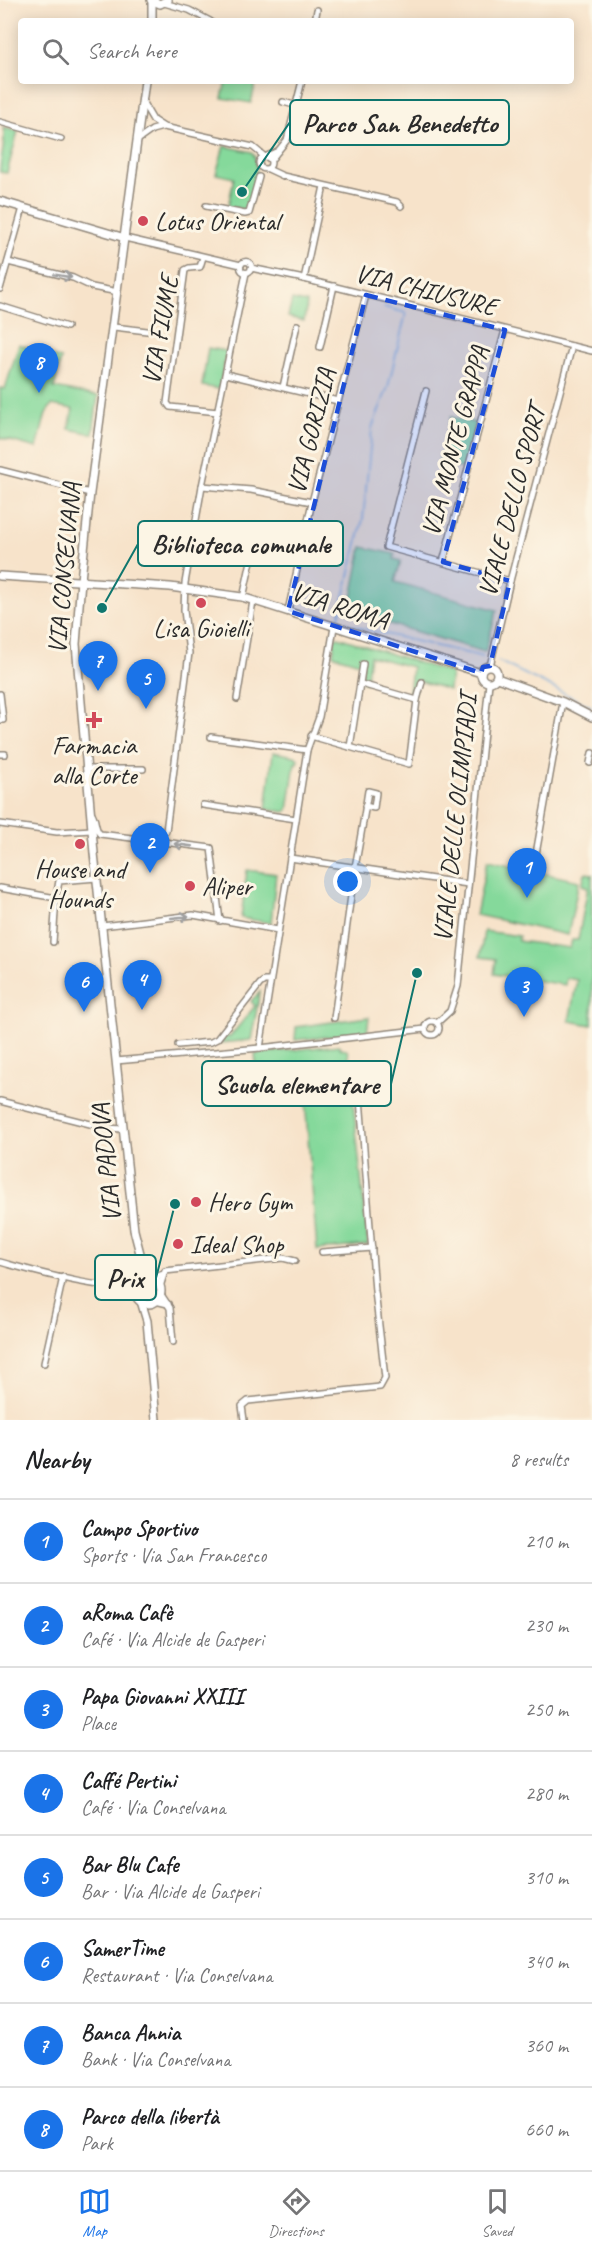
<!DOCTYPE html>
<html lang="en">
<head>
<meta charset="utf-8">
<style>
  :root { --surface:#fff; --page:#f6f6f6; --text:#202124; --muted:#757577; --line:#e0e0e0; --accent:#1a73e8 }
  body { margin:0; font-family:Caveat,sans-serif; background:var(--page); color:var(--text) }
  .you { position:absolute; left:348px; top:882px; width:21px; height:21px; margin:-15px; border:4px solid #fff; border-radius:50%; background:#1a73e8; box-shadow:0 0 0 9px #1a73e833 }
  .badge { display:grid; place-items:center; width:39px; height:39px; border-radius:50%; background:var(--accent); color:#fff; font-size:20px; font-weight:700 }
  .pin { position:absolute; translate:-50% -50px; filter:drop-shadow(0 2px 3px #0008) }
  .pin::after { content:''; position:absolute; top:32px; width:21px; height:18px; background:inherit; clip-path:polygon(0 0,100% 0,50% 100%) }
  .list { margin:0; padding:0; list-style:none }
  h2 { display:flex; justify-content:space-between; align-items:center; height:78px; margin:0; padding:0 24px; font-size:26px }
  h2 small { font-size:20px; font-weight:400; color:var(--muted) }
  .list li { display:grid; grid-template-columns:39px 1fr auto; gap:18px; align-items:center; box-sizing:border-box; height:84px; padding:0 24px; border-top:2px solid var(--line) }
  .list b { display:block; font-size:22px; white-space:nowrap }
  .list p { margin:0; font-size:20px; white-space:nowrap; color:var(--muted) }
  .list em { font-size:20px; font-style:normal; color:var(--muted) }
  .icon { flex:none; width:33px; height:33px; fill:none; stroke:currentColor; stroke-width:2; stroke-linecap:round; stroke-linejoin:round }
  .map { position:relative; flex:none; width:592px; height:1420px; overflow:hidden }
  .search { position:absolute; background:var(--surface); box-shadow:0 3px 15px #0003; left:18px; right:18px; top:18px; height:66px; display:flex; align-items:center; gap:15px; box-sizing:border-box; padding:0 21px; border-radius:6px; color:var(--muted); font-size:22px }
  .sheet { height:750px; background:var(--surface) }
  nav { display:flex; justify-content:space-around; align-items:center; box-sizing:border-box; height:84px; border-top:2px solid var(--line); background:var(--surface); font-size:16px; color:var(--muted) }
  nav a { display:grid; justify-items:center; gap:3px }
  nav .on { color:var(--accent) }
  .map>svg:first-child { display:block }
  .green { fill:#85d99b; stroke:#588263; stroke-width:1.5 }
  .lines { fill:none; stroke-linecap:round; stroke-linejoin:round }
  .stream { stroke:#67a2d7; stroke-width:1.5 }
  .street-casing { stroke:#91877a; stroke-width:8 }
  .secondary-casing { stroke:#91877a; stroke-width:10 }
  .street { stroke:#fff; stroke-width:5 }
  .secondary { stroke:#fff; stroke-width:7 }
  .oneway { stroke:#a0a0a0 }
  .marked { fill:#1d4ed8; fill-opacity:0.2; stroke:#1d4ed8; stroke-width:4.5; stroke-dasharray:12 8; stroke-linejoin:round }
  .poi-dot { fill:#d1495b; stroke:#fcf5e5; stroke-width:2 }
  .labels { text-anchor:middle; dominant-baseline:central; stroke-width:6; stroke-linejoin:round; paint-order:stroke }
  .poi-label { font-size:26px; fill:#2b2b2b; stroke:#fcf5e5; text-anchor:start }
  .street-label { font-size:26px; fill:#2b2b2b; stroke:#fcf5e5 }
  .leader { fill:none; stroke:#0f766e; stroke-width:2 }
  .callout-dot { fill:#0f766e; stroke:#fcf5e5; stroke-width:2 }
  .callout { fill:#fcf5e5; stroke:#0f766e; stroke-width:2 }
  .callout-label { font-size:27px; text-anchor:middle; font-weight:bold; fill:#2b2b2b }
</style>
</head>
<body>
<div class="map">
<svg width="592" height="1420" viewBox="0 0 592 1420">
  <rect width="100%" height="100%" fill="#fcf5e5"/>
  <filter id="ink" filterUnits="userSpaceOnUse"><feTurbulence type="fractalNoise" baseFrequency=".0167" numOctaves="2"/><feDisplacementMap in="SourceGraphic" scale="12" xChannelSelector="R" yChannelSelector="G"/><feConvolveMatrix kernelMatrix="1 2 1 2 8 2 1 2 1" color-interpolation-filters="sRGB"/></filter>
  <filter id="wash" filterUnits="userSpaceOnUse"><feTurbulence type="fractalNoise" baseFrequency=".008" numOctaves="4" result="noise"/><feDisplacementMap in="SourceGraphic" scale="24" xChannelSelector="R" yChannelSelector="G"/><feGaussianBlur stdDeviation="1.35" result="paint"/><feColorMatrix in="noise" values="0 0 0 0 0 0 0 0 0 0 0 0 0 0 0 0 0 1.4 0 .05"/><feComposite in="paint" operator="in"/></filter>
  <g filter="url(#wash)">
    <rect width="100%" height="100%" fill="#f7e3ca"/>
    <g class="green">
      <path d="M226,81H256L251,103L222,98Z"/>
      <path d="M3,128L18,131L7,173L0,172C0,158 7,140 3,128Z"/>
      <path d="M224,146L252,152C262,165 252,195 248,210L228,207L234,178L216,174Z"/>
      <path d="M292,300L307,303L304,321L288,317Z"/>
      <path d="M19,344L61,359L54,388L98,396L93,434L69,429L73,409L52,405L46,413L37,448L0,438V388L5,389Z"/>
      <path d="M208,348L227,351L219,389L202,386Z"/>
      <path d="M451,417L476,423L464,469L439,462Z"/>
      <path d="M362,547L395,554L394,559L401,561L395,582L497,610L485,652L353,613L350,608Z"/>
      <path d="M338,637L451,673L449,690L416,680L413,695L409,694L412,667L370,656L366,682L362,681L363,664L333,655L335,638Z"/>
      <path d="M273,752L295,756L298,759L297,763H295L288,810L285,812L266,809Z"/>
      <path d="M487,861L579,881L568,935L476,915Z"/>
      <path d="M247,870L276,874L271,923L241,918Z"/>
      <path d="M585,873L592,874V1025L569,1021L577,980L566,978L565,985L494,974L496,959L480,957L484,931L519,936L518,941L570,948L572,940H578L588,887L582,885Z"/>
      <path d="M260,992L251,1040L220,1043L226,1035L229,1038L255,1006L251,1001Z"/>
      <path d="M369,1017L367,1033L295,1040L296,1027Z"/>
      <path d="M339,1045L340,1048L346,1049L348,1053L368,1245L317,1250L304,1087L259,1092L255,1054Z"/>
    </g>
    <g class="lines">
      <g class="stream">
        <path d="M384,307L406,313L388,387L372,428L363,519L339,617L340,621L364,629L483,657"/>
        <path d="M498,661L592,707"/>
      </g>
    </g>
  </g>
  <g filter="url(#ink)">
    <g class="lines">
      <defs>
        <g id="street">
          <path d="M164,3L189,10L210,21"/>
          <path d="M315,21L317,10"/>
          <path d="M283,102L357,122"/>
          <path d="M143,103L153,120L164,127L253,147L265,157L278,151L271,160"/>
          <path d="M0,122L61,139"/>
          <path d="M138,140L152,130L163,127"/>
          <path d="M278,151L287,140L302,81"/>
          <circle cx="265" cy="163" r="6"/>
          <path d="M268,169L283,176L397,202L401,206"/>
          <path d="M206,206L245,214L249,213L259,177"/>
          <path d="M125,238L241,265"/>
          <path d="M203,257L200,267L189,268L185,270L167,403L170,407L218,412"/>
          <circle cx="246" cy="267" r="5.5"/>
          <path d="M8,262L73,278L92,287L118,292"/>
          <path d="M251,268L304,279L592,351"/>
          <path d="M304,279L324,186"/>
          <path d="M0,289L23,208"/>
          <path d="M0,306L67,327"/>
          <path d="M114,327L147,331"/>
          <path d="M320,347L334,286"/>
          <path d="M226,374L338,401"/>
          <path d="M283,387L297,325"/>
          <path d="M426,391L386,547L510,581"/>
          <path d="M0,470L90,493"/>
          <path d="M202,486L251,490L312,502"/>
          <path d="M443,562L505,330"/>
          <path d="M243,598L251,561"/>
          <path d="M288,611L312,502L366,295"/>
          <path d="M490,666L510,581L572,346"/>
          <path d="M0,694L3,720H0"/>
          <path d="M237,699L253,601"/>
          <path d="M417,700L422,682"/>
          <path d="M311,736L409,764L417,700L361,684"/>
          <path d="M211,737L307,750"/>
          <path d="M350,747L363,664"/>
          <path d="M0,754H5"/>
          <path d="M590,763L592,753"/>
          <path d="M86,769H143"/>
          <path d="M203,805L296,819"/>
          <path d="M91,812C97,819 94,829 100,834L211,848L220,921"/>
          <path d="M0,824L57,832L92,830"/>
          <path d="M166,831L189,653L184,610L185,583L202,486L246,273"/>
          <path d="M536,854L563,702"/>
          <path d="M290,858L468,884"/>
          <path d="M0,888L56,898L59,881L97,878"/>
          <path d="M102,926L193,915L278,930"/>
          <path d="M53,942L56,898"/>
          <path d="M334,1018L355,867C360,842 364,816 368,791L376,793L374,808L365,806"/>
          <circle cx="432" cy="1028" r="7"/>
          <path d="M437,1023L450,1011L458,986L489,683"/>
          <path d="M178,1045L211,1042L217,1039L260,984L264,981H270"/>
          <path d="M260,1048L307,750L319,717L334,627"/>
          <path d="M116,1061L260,1048L425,1029"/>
          <path d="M0,1101L106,1128L123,1129"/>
          <path d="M322,1252L372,1248"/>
          <path d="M0,1262C27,1269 114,1295 137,1284"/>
          <path d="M151,1278L164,1274"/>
          <path d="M160,1287L165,1271L283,1258L295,1261"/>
          <path d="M114,1289L137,1297"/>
          <path d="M160,1293L170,1308L173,1342"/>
          <path d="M155,1301L168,1304"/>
          <path d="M44,1363L63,1277"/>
          <path d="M244,1420L242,1406L248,1401L380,1387L385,1378L375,1291L360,1098"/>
        </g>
        <g id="secondary">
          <path d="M151,0L160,4L168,0"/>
          <path d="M152,2V21"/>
          <path d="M145,81L90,493L81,580L76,644L94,853L134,1230L142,1261L149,1278"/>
          <path d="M0,201L125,238"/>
          <path d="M0,576L170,587L242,597L481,673"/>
          <circle cx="489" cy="674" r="8"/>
          <path d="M497,678L563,702L592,717"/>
          <circle cx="148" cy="1291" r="13"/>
          <path d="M141,1301L147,1321L156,1420"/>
        </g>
      </defs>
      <use href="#street" class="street-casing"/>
      <use href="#secondary" class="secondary-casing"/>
      <use href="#street" class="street"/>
      <use href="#secondary" class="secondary"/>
    </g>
    <defs><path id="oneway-shaft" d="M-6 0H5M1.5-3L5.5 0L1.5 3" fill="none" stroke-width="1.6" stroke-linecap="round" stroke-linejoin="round" transform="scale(1.5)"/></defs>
    <g class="oneway">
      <use href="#oneway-shaft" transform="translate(63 276) rotate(10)"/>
      <use href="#oneway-shaft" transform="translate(183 845) rotate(-172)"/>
      <use href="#oneway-shaft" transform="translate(180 917) rotate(-6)"/>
    </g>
  </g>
  <path class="marked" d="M366,295L505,330L443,562L510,581L490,666L483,667L481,673L288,611Z"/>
  <g class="poi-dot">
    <circle cx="143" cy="221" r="6"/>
    <circle cx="201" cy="603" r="6"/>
    <path d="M91 711h6v6h6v6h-6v6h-6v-6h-6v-6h6z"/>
    <circle cx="80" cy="844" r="6"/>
    <circle cx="190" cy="886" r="6"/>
    <circle cx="196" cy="1202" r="6"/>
    <circle cx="178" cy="1244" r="6"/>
  </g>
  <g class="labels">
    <g class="poi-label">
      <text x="155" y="221">Lotus Oriental</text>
      <text x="201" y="628" text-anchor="middle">Lisa Gioielli</text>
      <text x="94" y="745" text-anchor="middle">Farmacia<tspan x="94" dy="30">alla Corte</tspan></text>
      <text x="80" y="869" text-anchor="middle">House and<tspan x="80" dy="30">Hounds</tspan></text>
      <text x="202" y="886">Aliper</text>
      <text x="208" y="1202">Hero Gym</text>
      <text x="190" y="1244">Ideal Shop</text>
    </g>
    <g class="street-label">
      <text transform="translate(426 290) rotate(14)">VIA CHIUSURE</text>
      <text transform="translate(160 330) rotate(-80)">VIA FIUME</text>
      <text transform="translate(311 431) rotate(-76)">VIA GORIZIA</text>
      <text transform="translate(455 441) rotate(-75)">VIA MONTE GRAPPA</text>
      <text transform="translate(512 501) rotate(-75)">VIALE DELLO SPORT</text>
      <text transform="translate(64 568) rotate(-85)">VIA CONSELVANA</text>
      <text transform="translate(340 606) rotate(18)">VIA ROMA</text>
      <text transform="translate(455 818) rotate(-84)">VIALE DELLE OLIMPIADI</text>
      <text transform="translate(106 1163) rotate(-96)">VIA PADOVA</text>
    </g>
  </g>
  <path class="leader" d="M242 192L290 122M102 608L138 544M417 973L391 1084M175 1204L156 1278"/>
  <g class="callout-dot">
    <circle cx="242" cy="192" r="6"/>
    <circle cx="102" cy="608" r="6"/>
    <circle cx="417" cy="973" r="6"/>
    <circle cx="175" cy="1204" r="6"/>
  </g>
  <g class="callout">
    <rect x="290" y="100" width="219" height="45" rx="6"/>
    <rect x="138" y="521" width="205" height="45" rx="6"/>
    <rect x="202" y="1061" width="189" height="45" rx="6"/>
    <rect x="95" y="1255" width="61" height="45" rx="6"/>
  </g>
  <g class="callout-label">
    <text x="400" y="132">Parco San Benedetto</text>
    <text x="241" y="553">Biblioteca comunale</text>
    <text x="297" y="1093">Scuola elementare</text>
    <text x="125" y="1287">Prix</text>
  </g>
</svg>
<div class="you"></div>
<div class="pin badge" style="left:527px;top:898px">1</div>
<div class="pin badge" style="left:150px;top:873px">2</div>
<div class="pin badge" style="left:524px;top:1017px">3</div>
<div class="pin badge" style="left:142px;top:1010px">4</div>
<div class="pin badge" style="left:146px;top:709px">5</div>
<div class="pin badge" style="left:84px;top:1012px">6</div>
<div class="pin badge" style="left:98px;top:691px">7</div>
<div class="pin badge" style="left:39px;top:393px">8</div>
<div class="search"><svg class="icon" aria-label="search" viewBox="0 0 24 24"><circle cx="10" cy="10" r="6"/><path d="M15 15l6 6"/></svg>Search here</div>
</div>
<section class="sheet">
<h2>Nearby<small>8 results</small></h2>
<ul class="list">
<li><span class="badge">1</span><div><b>Campo Sportivo</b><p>Sports · Via San Francesco</p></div><em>210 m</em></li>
<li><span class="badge">2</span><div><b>aRoma Cafè</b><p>Café · Via Alcide de Gasperi</p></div><em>230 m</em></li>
<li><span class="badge">3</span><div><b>Papa Giovanni XXIII</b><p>Place</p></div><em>250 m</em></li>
<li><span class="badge">4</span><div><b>Caffé Pertini</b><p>Café · Via Conselvana</p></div><em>280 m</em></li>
<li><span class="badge">5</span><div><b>Bar Blu Cafe</b><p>Bar · Via Alcide de Gasperi</p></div><em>310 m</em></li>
<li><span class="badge">6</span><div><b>SamerTime</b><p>Restaurant · Via Conselvana</p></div><em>340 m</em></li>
<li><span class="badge">7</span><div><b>Banca Annia</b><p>Bank · Via Conselvana</p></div><em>360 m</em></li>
<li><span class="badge">8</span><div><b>Parco della libertà</b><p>Park</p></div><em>660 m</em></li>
</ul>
</section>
<nav>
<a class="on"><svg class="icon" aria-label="map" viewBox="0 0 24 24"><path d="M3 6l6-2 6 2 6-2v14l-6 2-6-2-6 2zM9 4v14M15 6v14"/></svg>Map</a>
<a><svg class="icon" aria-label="directions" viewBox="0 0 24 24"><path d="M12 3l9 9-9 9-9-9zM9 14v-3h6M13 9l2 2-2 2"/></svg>Directions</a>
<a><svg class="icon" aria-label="saved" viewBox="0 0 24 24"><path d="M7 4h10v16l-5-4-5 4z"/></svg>Saved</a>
</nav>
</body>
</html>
